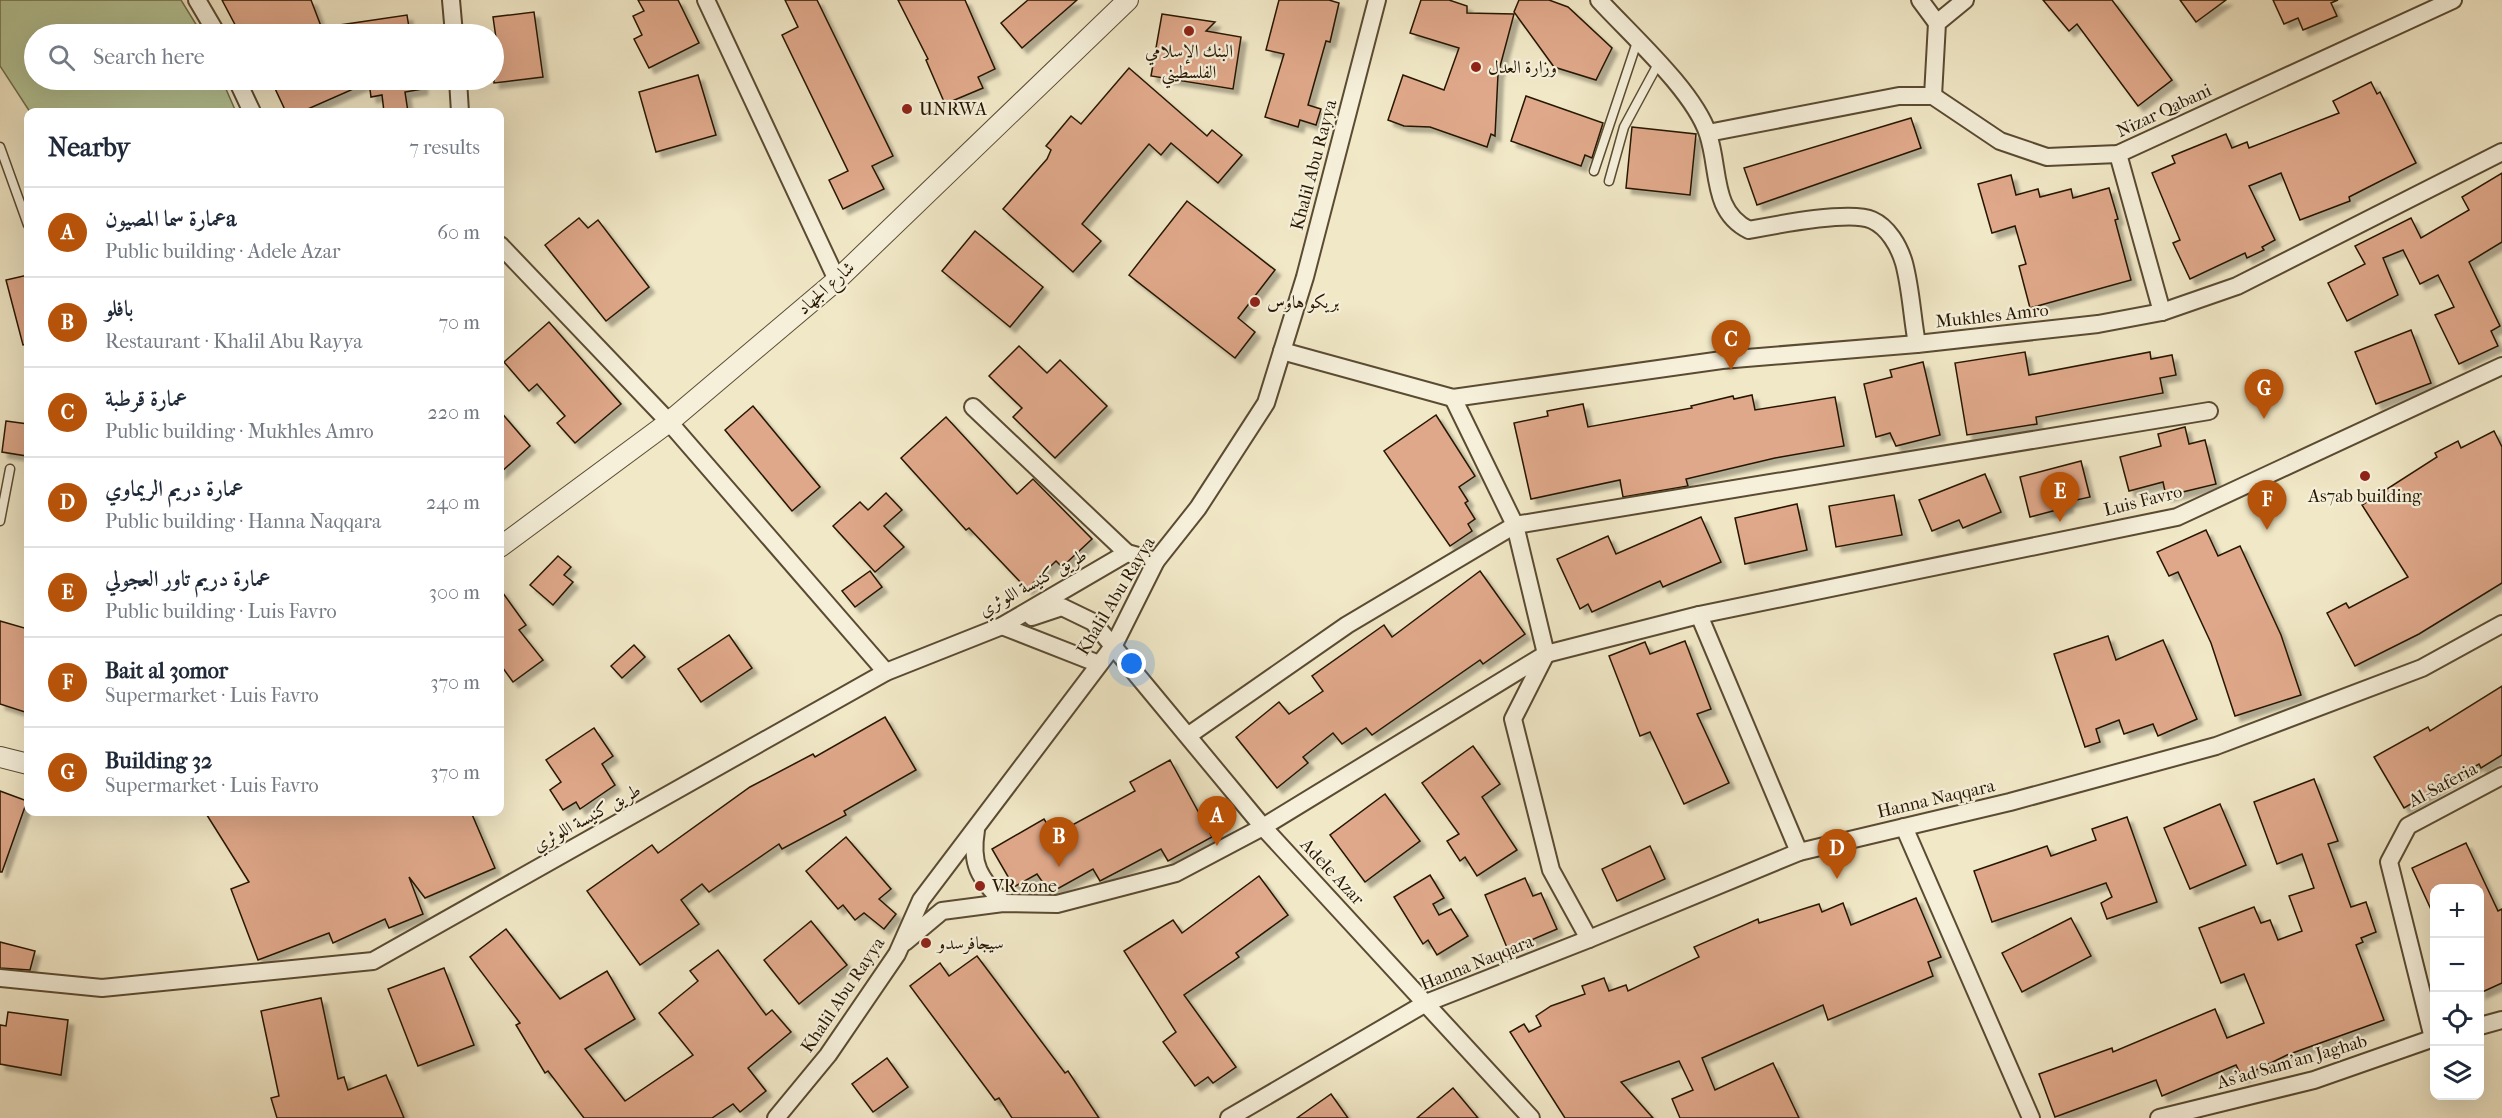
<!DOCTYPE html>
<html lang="en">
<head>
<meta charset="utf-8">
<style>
  :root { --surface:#fff; --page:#f2f2f3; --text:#1f2937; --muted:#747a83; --line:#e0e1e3; --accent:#b45309 }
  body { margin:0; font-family:"IM FELL French Canon",Amiri,serif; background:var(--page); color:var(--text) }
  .controls { position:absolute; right:18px; bottom:18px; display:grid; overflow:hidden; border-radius:12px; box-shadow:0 6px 24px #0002 }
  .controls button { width:54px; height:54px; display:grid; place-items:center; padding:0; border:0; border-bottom:2px solid var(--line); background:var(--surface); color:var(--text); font:30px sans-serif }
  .you { position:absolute; left:1132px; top:664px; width:21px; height:21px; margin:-15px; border:4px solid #fff; border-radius:50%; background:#1a73e8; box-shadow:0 0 0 9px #1a73e833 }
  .badge { display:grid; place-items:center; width:39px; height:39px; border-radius:50%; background:var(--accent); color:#fff; font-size:20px; font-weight:700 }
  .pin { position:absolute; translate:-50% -50px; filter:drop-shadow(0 2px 3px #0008) }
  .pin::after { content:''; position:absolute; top:32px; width:21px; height:18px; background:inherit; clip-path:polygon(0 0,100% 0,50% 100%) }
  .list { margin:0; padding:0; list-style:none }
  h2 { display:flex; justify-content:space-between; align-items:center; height:78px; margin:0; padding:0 24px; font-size:26px }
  h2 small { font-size:20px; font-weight:400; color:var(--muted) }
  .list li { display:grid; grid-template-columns:39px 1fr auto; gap:18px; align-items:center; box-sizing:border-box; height:90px; padding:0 24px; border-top:2px solid var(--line) }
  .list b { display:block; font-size:22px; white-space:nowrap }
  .list p { margin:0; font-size:20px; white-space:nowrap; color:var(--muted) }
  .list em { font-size:20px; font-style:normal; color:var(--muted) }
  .icon { flex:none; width:33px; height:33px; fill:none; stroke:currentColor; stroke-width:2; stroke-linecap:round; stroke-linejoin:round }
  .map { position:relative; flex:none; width:2502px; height:1118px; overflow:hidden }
  .search { position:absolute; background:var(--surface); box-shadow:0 6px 24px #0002; left:24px; top:24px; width:480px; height:66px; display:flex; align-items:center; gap:15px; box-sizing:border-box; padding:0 21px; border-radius:33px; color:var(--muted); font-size:22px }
  .panel { position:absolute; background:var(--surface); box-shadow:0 6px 24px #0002; left:24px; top:108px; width:480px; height:708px; border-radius:12px }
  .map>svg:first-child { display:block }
  .green { fill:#b6c698; stroke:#6e6e4c; stroke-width:1.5 }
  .building { fill:#dfa88a; stroke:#271701; stroke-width:1.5; filter:url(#shadow) }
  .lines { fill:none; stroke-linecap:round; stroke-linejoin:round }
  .service-casing { stroke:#5a4b32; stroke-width:11 }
  .minor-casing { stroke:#5a4b32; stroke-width:20 }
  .tertiary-casing { stroke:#5a4b32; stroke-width:22 }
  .service { stroke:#f6f0db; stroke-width:8 }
  .minor { stroke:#f6f0db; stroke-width:16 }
  .tertiary { stroke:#f6f0db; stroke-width:20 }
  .poi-dot { fill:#8f2418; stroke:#f6f0db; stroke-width:2 }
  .labels { text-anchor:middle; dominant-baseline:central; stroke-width:4.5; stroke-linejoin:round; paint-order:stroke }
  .poi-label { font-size:18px; fill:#271701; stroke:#f6f0db; text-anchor:start }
  .street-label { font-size:18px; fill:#271701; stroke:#f6f0db }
</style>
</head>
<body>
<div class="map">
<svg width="2502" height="1118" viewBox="0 0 2502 1118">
  <defs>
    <filter id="shadow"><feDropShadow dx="5.5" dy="5.5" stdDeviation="1.5" flood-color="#0004"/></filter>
  </defs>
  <rect width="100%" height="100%" fill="#f1e8c7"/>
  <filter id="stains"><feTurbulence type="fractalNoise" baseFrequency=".00333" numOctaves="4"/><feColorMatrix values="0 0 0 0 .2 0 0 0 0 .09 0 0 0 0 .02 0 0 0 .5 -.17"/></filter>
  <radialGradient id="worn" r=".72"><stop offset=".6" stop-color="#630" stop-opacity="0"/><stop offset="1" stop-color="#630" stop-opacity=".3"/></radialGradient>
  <path class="green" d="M0,0H181L202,34H34V80H222L236,112H30L0,66Z"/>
  <g class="building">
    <path d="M222,0H311L324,34H240Z"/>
    <path d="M638,0H678L699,43L649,68L634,39L642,35L633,16L644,11Z"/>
    <path d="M785,0H817L893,156L872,166L884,189L843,209L829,180L848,171L782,35L798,27Z"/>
    <path d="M898,0H965L995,69L978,77L983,88L945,104L926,60L928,59Z"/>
    <path d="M1028,0H1077L1022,48L1001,23Z"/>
    <path d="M1279,0H1329L1339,3L1330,42L1326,41L1308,105L1321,109L1316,125L1300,120L1298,127L1265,117L1284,54L1266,50Z"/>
    <path d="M1421,0H1449L1467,6V13L1514,14L1498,74L1495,136L1491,134L1487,147L1430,127L1404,126L1388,120L1403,75L1444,90L1459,48L1410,33Z"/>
    <path d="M1519,0H1549L1568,7L1612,48L1596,80L1554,67L1514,12Z"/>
    <path d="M2043,0H2112L2172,80L2138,106L2077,24L2069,31Z"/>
    <path d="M2180,0H2226L2196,22Z"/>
    <path d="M2273,0H2338L2331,3L2337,16L2303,30L2298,18L2284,24Z"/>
    <path d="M534,12L543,77L494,83V52H498L493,17Z"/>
    <path d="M1162,14L1215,22L1206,31L1241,37L1233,89L1151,76Z"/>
    <path d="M407,15L410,34H341L340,25Z"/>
    <path d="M1129,68L1207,136L1212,130L1242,155L1218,183L1171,143L1161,155L1149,144L1082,224L1101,241L1073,272L1003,209L1047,159L1051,150L1046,146L1071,116L1081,124Z"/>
    <path d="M698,75L716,135L656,152L639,92Z"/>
    <path d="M271,80H422V89L405,92L408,112H384L382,95L371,97L369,82L301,112H286Z"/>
    <path d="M2371,82L2377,94L2380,92L2416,163L2349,197L2350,201L2300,220L2281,173L2249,186L2275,240L2262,247L2264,250L2247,258L2245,253L2190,279L2173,243L2180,240L2152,173L2175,163L2172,156L2226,134L2232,148L2247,142L2249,148L2339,113L2333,101Z"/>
    <path d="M1526,96L1603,123L1592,158L1585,155L1581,166L1511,141Z"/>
    <path d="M1911,118L1921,148L1757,205L1744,168Z"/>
    <path d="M1632,127L1696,134L1690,195L1626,188Z"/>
    <path d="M2502,173V242L2469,262L2500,326L2491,331L2498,346L2459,364L2435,315L2454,307L2438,275L2420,284L2403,250L2383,258L2398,295L2347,321L2328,283L2365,264L2355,246L2411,218L2421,238L2469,210L2462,197Z"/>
    <path d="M2011,175L2016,195L2038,189L2040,197L2071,189L2073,198L2109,188L2118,219L2115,220L2131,280L2030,308L2019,266L2026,264L2015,226L1992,233L1978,184Z"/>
    <path d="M1187,201L1275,270L1238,318L1255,332L1235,358L1129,275Z"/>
    <path d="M579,218L588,228L598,220L649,287L606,321L545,245Z"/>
    <path d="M975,231L1043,287L1010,327L942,271Z"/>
    <path d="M28,275V344L23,345L6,280Z"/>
    <path d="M549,322L621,404L575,443L557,423L565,416L537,384L529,391L504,362Z"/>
    <path d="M2411,330L2431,383L2376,404L2355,352Z"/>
    <path d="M1019,346L1047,373L1060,360L1107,406L1055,458L1013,417L1022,408L989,376Z"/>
    <path d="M2025,352L2029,375L2150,352L2151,359L2172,355L2176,375L2160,378L2163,393L2036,417L2037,424L1967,435L1955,363Z"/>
    <path d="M1923,362L1940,435L1896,446L1890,433L1876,437L1864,384L1892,377L1890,370Z"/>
    <path d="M1752,395L1755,410L1835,397L1844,446L1775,458L1686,479L1688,486L1623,497L1620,480L1531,499L1514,423L1548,416L1547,411L1583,404L1588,427L1692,408L1691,406L1733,396L1734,399Z"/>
    <path d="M753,406L820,487L792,511L725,430Z"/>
    <path d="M500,411L530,446L500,473Z"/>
    <path d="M1436,415L1475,476L1459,487L1468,501L1465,503L1475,519L1468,524L1472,531L1450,546L1384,451Z"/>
    <path d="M946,417L1017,494L1033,479L1092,539L1062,567L1056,561L1027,589L969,528L966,530L901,458Z"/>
    <path d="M6,421L28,424L27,456L2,452Z"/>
    <path d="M2185,427L2189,444L2205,440L2216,484L2166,496L2163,482L2129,491L2120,457L2161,446L2158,434Z"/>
    <path d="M2494,431L2502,447V583L2419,634L2355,666L2327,613L2346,603L2349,608L2408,577L2362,505L2437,457L2435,453L2458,441L2461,448Z"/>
    <path d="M2081,461L2090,497L2067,502L2068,507L2030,517L2020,477Z"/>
    <path d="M1985,474L2001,512L1963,528L1959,520L1932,531L1919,500Z"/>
    <path d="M886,493L902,510L884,526L904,547L875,572L833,526L860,502L868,510Z"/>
    <path d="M1894,495L1902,535L1836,547L1829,506Z"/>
    <path d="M1797,504L1807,550L1745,564L1735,518Z"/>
    <path d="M1701,517L1721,562L1663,587L1660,581L1592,612L1588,604L1580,609L1557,559L1608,536L1616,554Z"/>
    <path d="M2206,530L2218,556L2240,546L2281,635L2301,695L2235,716L2211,643L2178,572L2169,576L2157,552Z"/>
    <path d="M558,556L571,567L564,575L573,582L553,605L530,585Z"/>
    <path d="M870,571L882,587L855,607L842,591Z"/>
    <path d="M1480,571L1525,634L1483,664L1480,660L1372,735L1366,728L1342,744L1333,733L1303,757L1308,763L1277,788L1236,737L1279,702L1289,714L1323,691L1312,676L1384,625L1392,637Z"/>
    <path d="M500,589L526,625L519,630L543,660L513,682L500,664Z"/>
    <path d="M0,621L28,629V713L0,704Z"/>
    <path d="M729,635L752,668L701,702L678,669Z"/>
    <path d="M2108,636L2116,660L2163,640L2197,719L2158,736L2153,724L2124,734L2119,720L2096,729L2100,742L2085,747L2054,654Z"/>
    <path d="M1685,641L1711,709L1697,714L1729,783L1684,804L1650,732L1640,736L1609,656L1645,642L1650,654Z"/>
    <path d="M634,645L645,657L622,678L611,666Z"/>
    <path d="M2502,686V755L2481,768L2479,764L2404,808L2374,757L2428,727L2430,731Z"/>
    <path d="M885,717L916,770L844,811L846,815L782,849L779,844L709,892L702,884L681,900L699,924L640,965L587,891L652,845L658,853L750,787L813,754L815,757Z"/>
    <path d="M594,728L613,756L602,764L615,785L580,809L576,802L563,810L550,790L561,782L546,760Z"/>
    <path d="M1473,746L1500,784L1482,797L1517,850L1477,876L1465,857L1460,861L1447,841L1459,834L1422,783Z"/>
    <path d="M1170,760L1212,837L1168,861L1161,849L1100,881L1093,869L1050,893L1037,874L1014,887L992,849L1044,819L1054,835L1135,791L1130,782Z"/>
    <path d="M2314,779L2338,841L2328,844L2351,907L2366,902L2376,932L2361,938L2363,942L2356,945L2384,1020L2287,1055L2242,1077L2236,1065L2162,1096L2156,1080L2055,1117L2039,1074L2112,1048L2113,1052L2215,1009L2227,1038L2264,1023L2244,974L2221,983L2199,928L2254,907L2261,923L2270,920L2278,940L2302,931L2289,896L2314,888L2302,854L2277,864L2254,802Z"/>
    <path d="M0,791L27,801L2,872H0Z"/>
    <path d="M1385,794L1420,841L1365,882L1330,835Z"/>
    <path d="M2220,804L2246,865L2190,889L2164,828Z"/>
    <path d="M205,812H471L495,868L425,898L409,877L423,914L389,928L385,919L333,943L329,933L258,960L231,889L249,882Z"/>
    <path d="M2127,817L2157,902L2107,919L2101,903L2112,897L2106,883L1992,922L1974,871L2047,846L2051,856L2096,840L2092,829Z"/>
    <path d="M846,837L891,889L879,899L896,914L884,929L864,913L855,920L843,905L838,909L806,871Z"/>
    <path d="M2466,843L2498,911L2502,909V983L2480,993V888H2434V916L2412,868Z"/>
    <path d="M1650,846L1665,879L1617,901L1602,869Z"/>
    <path d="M1430,875L1444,898L1433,904L1439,915L1451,909L1468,936L1437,955L1428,940L1423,944L1394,897Z"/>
    <path d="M1259,876L1288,915L1236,953L1239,957L1184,995L1236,1067L1213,1083L1208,1077L1195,1086L1163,1042L1176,1032L1124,951L1173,920L1182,933Z"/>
    <path d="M1525,878L1533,896L1541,893L1557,929L1508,950L1485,895Z"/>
    <path d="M1916,898L1941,957L1928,962L1933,976L1828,1020L1823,1005L1702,1058L1715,1090L1773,1063L1799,1118H1680L1672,1099L1693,1090L1679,1061L1621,1082L1653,1118H1565L1510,1032L1524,1024L1529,1032L1541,1026L1536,1016L1551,1006L1585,994L1582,986L1604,978L1609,991L1626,985L1628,991L1699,957L1694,947L1758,919L1759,923L1819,904L1822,912L1843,903L1851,925Z"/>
    <path d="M2071,918L2091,956L2022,992L2002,953Z"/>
    <path d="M811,921L847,965L799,1004L764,960Z"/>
    <path d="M506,929L560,999L607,971L635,1019L585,1049L625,1101L693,1055L659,1013L698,981L690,971L718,950L766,1015L772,1010L791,1032L748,1068L766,1091L740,1112L733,1104L712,1118H584L548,1071L545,1073L516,1025L520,1023L470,957Z"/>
    <path d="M0,942L35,951L30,970L0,968Z"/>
    <path d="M977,956L1065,1073L1068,1071L1099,1118H1012L999,1098L995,1100L910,986L940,963L949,976Z"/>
    <path d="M444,968L474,1045L418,1066L388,989Z"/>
    <path d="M321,998L338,1079L344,1077L348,1090L386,1075L404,1118H277L271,1098L279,1096L261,1011Z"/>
    <path d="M8,1012L68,1020L61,1075L0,1064V1025L6,1026Z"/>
    <path d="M887,1058L908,1087L873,1112L852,1084Z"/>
    <path d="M1453,1088L1478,1118H1417Z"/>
    <path d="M1331,1094L1348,1118H1297Z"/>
  </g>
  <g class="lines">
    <defs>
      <g id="service">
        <path d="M0,147L28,225"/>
        <path d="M1594,171L1637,42"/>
        <path d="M1609,181L1624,127L1658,64"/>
        <path d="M0,521L10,469"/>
      </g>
      <g id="minor">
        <path d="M197,0L217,34"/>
        <path d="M451,0L454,34"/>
        <path d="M706,0L837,280"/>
        <path d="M1599,0C1631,35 1694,91 1708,134C1720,170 1711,211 1749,230C1775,225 1850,210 1872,220C1888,227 1899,246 1904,263C1911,289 1912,317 1917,344"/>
        <path d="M1920,0L1937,23"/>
        <path d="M237,80L252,112"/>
        <path d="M458,80L460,112"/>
        <path d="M1933,96L1937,23L1965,0"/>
        <path d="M1708,133L1899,96H1933L2000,141L2047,157L2118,154L2453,0"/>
        <path d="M2118,154L2162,312"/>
        <path d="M500,245L669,422L886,672"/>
        <path d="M1282,351L1453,398L1722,360L1917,344L2098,324L2162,312L2237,286L2502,152"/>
        <path d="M1453,398L1515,525L1546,654L1513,719L1551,870L1589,939"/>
        <path d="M973,407L1127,553"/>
        <path d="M1699,615L2177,517L2502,366"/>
        <path d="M1032,617L1062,607L1093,622L1263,827L1531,1118"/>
        <path d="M1002,626L1099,664"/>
        <path d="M1189,735L1347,625L1515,525L2209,411"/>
        <path d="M1904,827L2031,1118"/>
        <path d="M976,830C970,866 980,877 1003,903"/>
        <path d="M905,942L942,911L1003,903L1057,904L1176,873L1263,827L1546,654L1699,615L1799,852"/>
        <path d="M0,978L102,988L373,961L886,672L1002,626L1127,553L1156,561"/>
        <path d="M2480,1026L2502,1020"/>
        <path d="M2433,1038L2389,862L2408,826L2502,776"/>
        <path d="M776,1118L828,1055L897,954L921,900L1114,645L1156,561L1198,508L1266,403L1305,277L1377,0"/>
        <path d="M1229,1118L1426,1003L1589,939L1799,852L2010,802L2216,746L2422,668L2502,624"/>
        <path d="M2159,1118L2314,1080L2434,1038"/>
      </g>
      <g id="tertiary">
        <path d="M500,547L669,422L837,280L1128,0"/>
        <path d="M0,757L28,764"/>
      </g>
    </defs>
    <use href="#service" class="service-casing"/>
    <use href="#minor" class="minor-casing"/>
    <use href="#tertiary" class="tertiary-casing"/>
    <use href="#service" class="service"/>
    <use href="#minor" class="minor"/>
    <use href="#tertiary" class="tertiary"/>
  </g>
  <g class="poi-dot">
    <circle cx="1189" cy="31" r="6"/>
    <circle cx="1476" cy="67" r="6"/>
    <circle cx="907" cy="109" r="6"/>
    <circle cx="1255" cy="302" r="6"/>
    <circle cx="2365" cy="476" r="6"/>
    <circle cx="980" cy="886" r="6"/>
    <circle cx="926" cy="943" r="6"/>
  </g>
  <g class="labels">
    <g class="poi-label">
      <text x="1189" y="51" text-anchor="middle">البنك الإسلامي<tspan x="1189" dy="21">الفلسطيني</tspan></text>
      <text x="1488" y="67">وزارة العدل</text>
      <text x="919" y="109">UNRWA</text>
      <text x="1267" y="302">بريكو هاوس</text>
      <text x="2365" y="496" text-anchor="middle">As7ab building</text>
      <text x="992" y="886">VR zone</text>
      <text x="938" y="943">سيجافرسدو</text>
    </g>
    <g class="street-label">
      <text transform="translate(2164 111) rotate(-25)">Nizar Qabani</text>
      <text transform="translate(1314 165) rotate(-75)">Khalil Abu Rayya</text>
      <text transform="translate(826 288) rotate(-42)">شارع الجهاد</text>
      <text transform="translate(1992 316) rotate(-6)">Mukhles Amro</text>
      <text transform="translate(2143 501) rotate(-14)">Luis Favro</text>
      <text transform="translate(1033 583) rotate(-29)">طريق كنيسة اللوثري</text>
      <text transform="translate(1116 596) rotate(-59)">Khalil Abu Rayya</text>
      <text transform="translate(2443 785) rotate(-28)">Al-Saferia</text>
      <text transform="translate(1936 799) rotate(-13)">Hanna Naqqara</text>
      <text transform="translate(587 818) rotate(-29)">طريق كنيسة اللوثري</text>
      <text transform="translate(1332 872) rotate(47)">Adele Azar</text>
      <text transform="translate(1477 963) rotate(-22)">Hanna Naqqara</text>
      <text transform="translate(843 995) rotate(-56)">Khalil Abu Rayya</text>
      <text transform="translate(2292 1062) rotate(-16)">As'ad Sam'an Jaghab</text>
    </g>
  </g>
  <rect width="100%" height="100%" filter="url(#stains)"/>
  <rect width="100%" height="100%" fill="url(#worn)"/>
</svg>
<div class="controls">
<button>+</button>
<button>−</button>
<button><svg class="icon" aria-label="locate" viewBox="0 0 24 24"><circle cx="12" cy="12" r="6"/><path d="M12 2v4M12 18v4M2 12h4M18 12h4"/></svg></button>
<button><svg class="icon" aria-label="layers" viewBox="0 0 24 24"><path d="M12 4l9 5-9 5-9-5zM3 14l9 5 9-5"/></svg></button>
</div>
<div class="you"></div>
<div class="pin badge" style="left:1217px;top:846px">A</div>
<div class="pin badge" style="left:1059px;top:867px">B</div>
<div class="pin badge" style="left:1731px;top:370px">C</div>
<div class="pin badge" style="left:1837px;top:879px">D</div>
<div class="pin badge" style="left:2060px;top:522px">E</div>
<div class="pin badge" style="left:2267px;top:530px">F</div>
<div class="pin badge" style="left:2264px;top:419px">G</div>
<div class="search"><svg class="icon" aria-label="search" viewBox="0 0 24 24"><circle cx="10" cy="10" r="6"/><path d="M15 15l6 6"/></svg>Search here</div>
<section class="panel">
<h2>Nearby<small>7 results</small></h2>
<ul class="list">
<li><span class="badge">A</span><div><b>عمارة سما المصيونa</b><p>Public building · Adele Azar</p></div><em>60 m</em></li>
<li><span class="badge">B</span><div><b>بافلو</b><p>Restaurant · Khalil Abu Rayya</p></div><em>70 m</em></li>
<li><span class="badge">C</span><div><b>عمارة قرطبة</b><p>Public building · Mukhles Amro</p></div><em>220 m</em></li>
<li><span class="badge">D</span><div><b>عمارة دريم الريماوي</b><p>Public building · Hanna Naqqara</p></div><em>240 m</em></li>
<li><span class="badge">E</span><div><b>عمارة دريم تاور العجولي</b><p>Public building · Luis Favro</p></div><em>300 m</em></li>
<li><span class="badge">F</span><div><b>Bait al 3omor</b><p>Supermarket · Luis Favro</p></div><em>370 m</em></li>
<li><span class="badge">G</span><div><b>Building 32</b><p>Supermarket · Luis Favro</p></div><em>370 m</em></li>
</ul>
</section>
</div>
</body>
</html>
